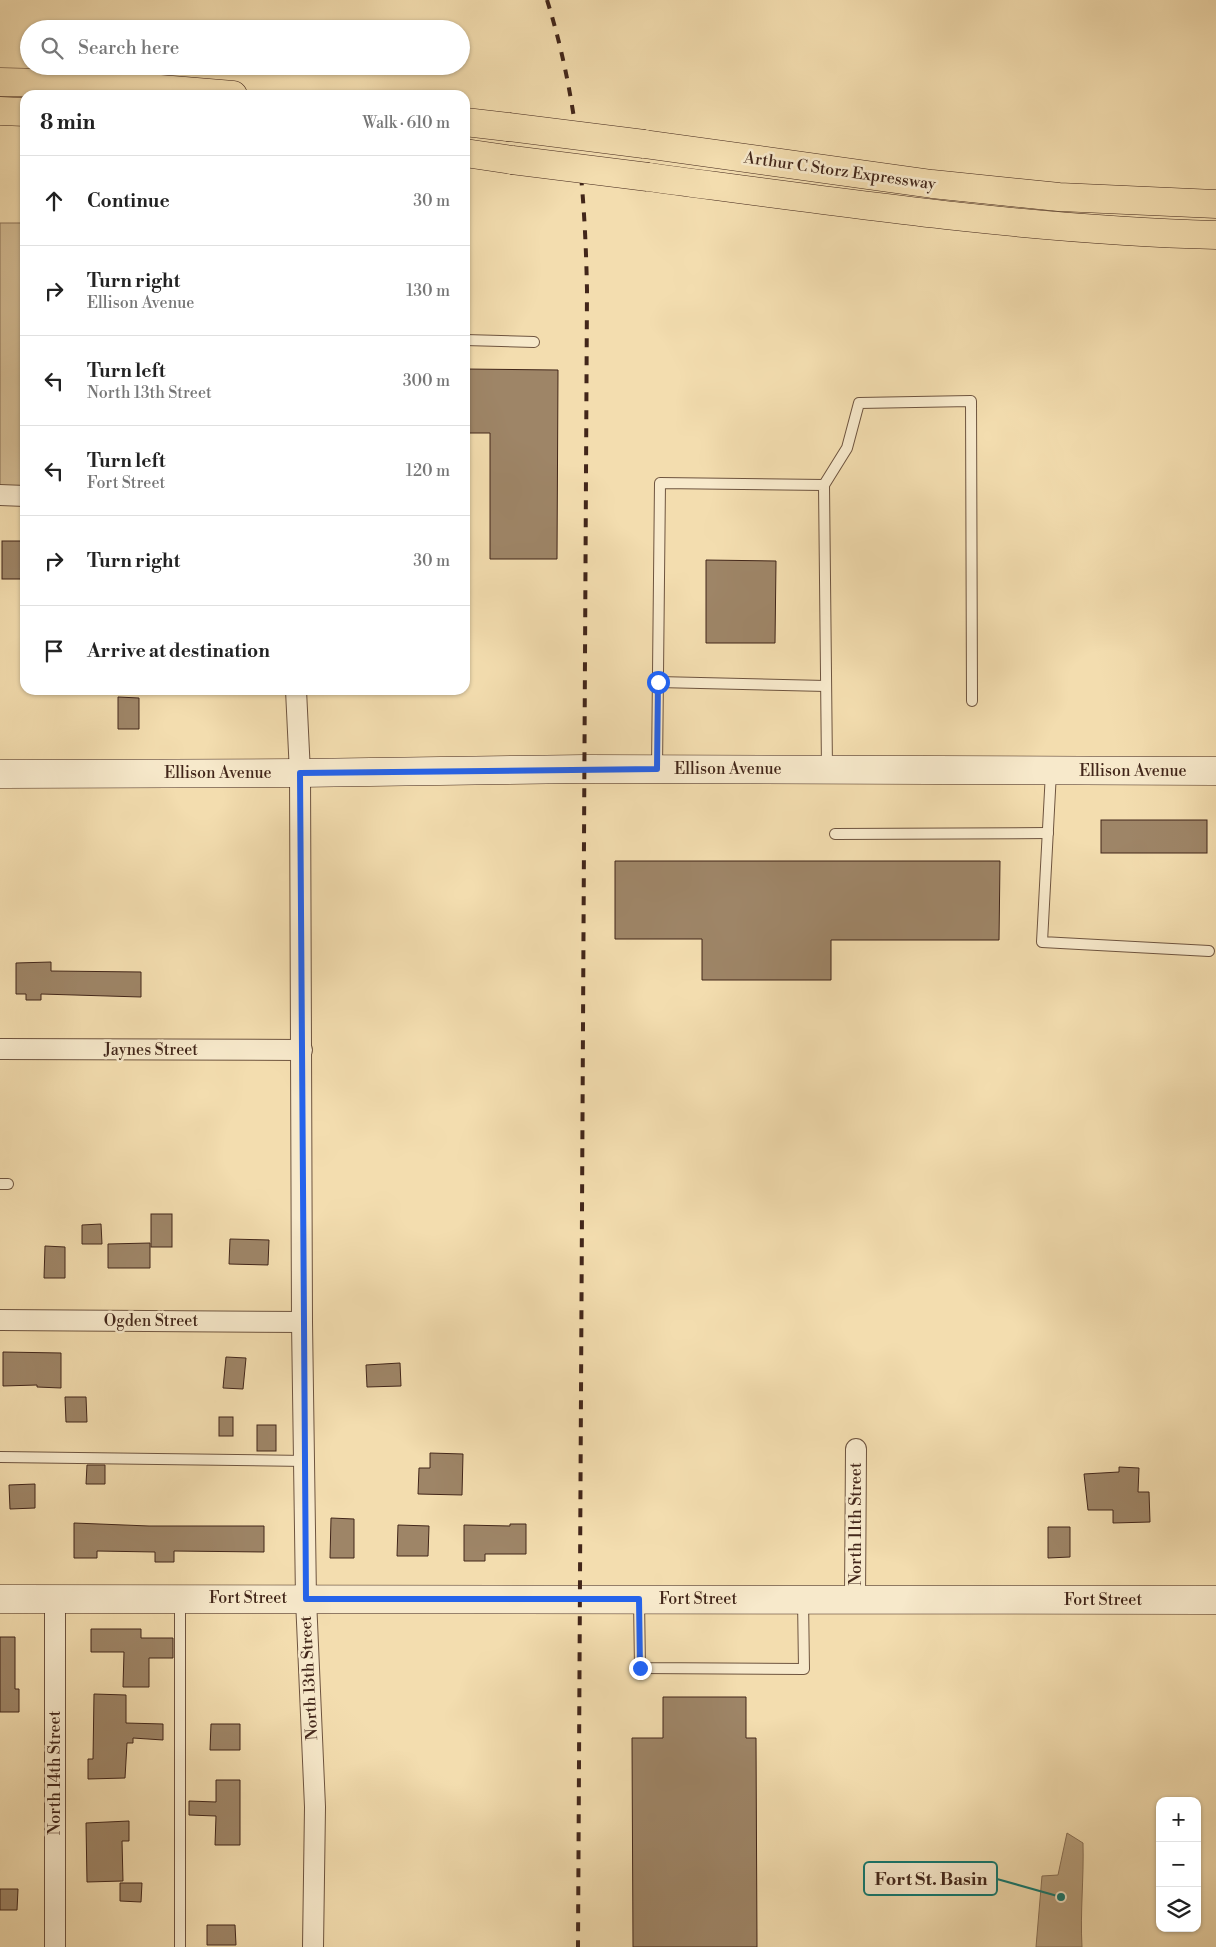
<!DOCTYPE html>
<html lang="en">
<head>
<meta charset="utf-8">
<style>
  :root { --surface:#fff; --page:#f6f6f6; --text:#222; --muted:#767676; --line:#e0e0e0 }
  body { margin:0; font-family:"Libre Bodoni",serif; background:var(--page); color:var(--text) }
  .controls { position:absolute; right:15px; bottom:15px; display:grid; overflow:hidden; border-radius:10px; box-shadow:0 1px 4px #0004 }
  .controls button { width:45px; height:45px; display:grid; place-items:center; padding:0; border:0; border-bottom:1px solid var(--line); background:var(--surface); color:var(--text); font:25px sans-serif }
  .stop { position:absolute; width:15px; height:15px; margin:-11px; border:4px solid #2563eb; border-radius:50%; background:#fff }
  .stop.end { background:#2563eb; border-color:#fff; box-shadow:0 1px 5px #0008 }
  .list { margin:0; padding:0; list-style:none }
  h2 { display:flex; justify-content:space-between; align-items:center; height:65px; margin:0; padding:0 20px; font-size:21px }
  h2 small { font-size:16px; font-weight:400; color:var(--muted) }
  .list li { display:grid; grid-template-columns:32px 1fr auto; gap:15px; align-items:center; box-sizing:border-box; height:90px; padding:0 20px; border-top:1px solid var(--line) }
  .list b { display:block; font-size:19px; white-space:nowrap }
  .list p { margin:0; font-size:16px; white-space:nowrap; color:var(--muted) }
  .list em { font-size:16px; font-style:normal; color:var(--muted) }
  .icon { flex:none; width:28px; height:28px; fill:none; stroke:currentColor; stroke-width:2; stroke-linecap:round; stroke-linejoin:round }
  .map { position:relative; flex:none; width:1216px; height:1947px; overflow:hidden }
  .search { position:absolute; background:var(--surface); box-shadow:0 1px 4px #0004; left:20px; top:20px; width:450px; height:55px; display:flex; align-items:center; gap:12px; box-sizing:border-box; padding:0 18px; border-radius:28px; color:var(--muted); font-size:19px }
  .panel { position:absolute; background:var(--surface); box-shadow:0 1px 4px #0004; left:20px; top:90px; width:450px; height:605px; border-radius:15px }
  .map>svg:first-child { display:block }
  .green { fill:#d5be96; stroke:#8c7258 }
  .water { fill:#b79f7c; stroke:#886f55 }
  .building { fill:#9e8567; stroke:#42261a }
  .lines { fill:none; stroke-linecap:round; stroke-linejoin:round }
  .lane-casing { stroke:#6e543f; stroke-width:12 }
  .street-casing { stroke:#6e543f; stroke-width:22 }
  .secondary-casing { stroke:#42261a; stroke-width:29 }
  .highway-casing { stroke:#42261a; stroke-width:29 }
  .lane { stroke:#f7e9cb; stroke-width:10 }
  .street { stroke:#f7e9cb; stroke-width:20 }
  .secondary { stroke:#f7e9cb; stroke-width:28 }
  .highway { stroke:#f3ddaf; stroke-width:28 }
  .rail { stroke:#42261a; stroke-width:4; stroke-dasharray:9 9; stroke-linecap:butt }
  .highway-bridge-casing { stroke:#42261a; stroke-width:29; stroke-linecap:butt }
  .highway-bridge { stroke:#f3ddaf; stroke-width:28 }
  .route { stroke:#2563eb; stroke-width:6 }
  .labels { text-anchor:middle; dominant-baseline:central; stroke-width:5; stroke-linejoin:round; paint-order:stroke }
  .street-label { font-size:16px; fill:#42261a; stroke:#f7e9cb }
  .leader { fill:none; stroke:#0f766e; stroke-width:2 }
  .callout-dot { fill:#0f766e; stroke:#f7e9cb; stroke-width:2 }
  .callout { fill:#f7e9cb; stroke:#0f766e; stroke-width:2 }
  .callout-label { font-size:18px; text-anchor:middle; font-weight:bold; fill:#42261a }
</style>
</head>
<body>
<div class="map">
<svg width="1216" height="1947" viewBox="0 0 1216 1947">
  <rect width="100%" height="100%" fill="#f3ddaf"/>
  <filter id="stains"><feTurbulence type="fractalNoise" baseFrequency=".004" numOctaves="4"/><feColorMatrix values="0 0 0 0 .2 0 0 0 0 .09 0 0 0 0 .02 0 0 0 .5 -.17"/></filter>
  <radialGradient id="worn" r=".72"><stop offset=".6" stop-color="#630" stop-opacity="0"/><stop offset="1" stop-color="#630" stop-opacity=".3"/></radialGradient>
  <rect class="green" x="0" y="223" width="25" height="273"/>
  <path class="water" d="M1067,1833L1083,1843C1084,1878 1080,1912 1082,1947H1036L1042,1876L1058,1875Z"/>
  <g class="building">
    <path d="M465,369L558,370L557,559H490V433H465Z"/>
    <rect x="2" y="541" width="23" height="38"/>
    <path d="M706,560L776,561L775,643H706Z"/>
    <path d="M118,697L139,698V729H118Z"/>
    <rect x="1101" y="820" width="106" height="33"/>
    <path d="M615,861H1000L999,940H831V980H702V939H615Z"/>
    <path d="M51,962V971L141,972V997L41,994V1000H26V994H16V963Z"/>
    <rect x="151" y="1214" width="21" height="33"/>
    <path d="M101,1224L102,1244H82V1225Z"/>
    <path d="M230,1239L269,1240L268,1265L229,1264Z"/>
    <path d="M150,1243V1268H108V1244Z"/>
    <path d="M45,1246L65,1247V1278H44Z"/>
    <path d="M3,1352L61,1353V1388L37,1387V1385L3,1386Z"/>
    <path d="M226,1357L246,1358L243,1389L223,1388Z"/>
    <path d="M400,1363L401,1386L367,1387L366,1365Z"/>
    <path d="M65,1397H86L87,1422H66Z"/>
    <rect x="219" y="1417" width="14" height="19"/>
    <rect x="257" y="1425" width="19" height="26"/>
    <path d="M430,1453L463,1454L462,1495L418,1494L419,1468H430Z"/>
    <path d="M87,1465H105V1484H86Z"/>
    <path d="M1119,1467L1139,1468L1138,1492H1149L1150,1522L1113,1523V1510H1088L1084,1474L1119,1472Z"/>
    <path d="M35,1484V1508L10,1509L9,1485Z"/>
    <path d="M331,1518L354,1519V1558H330Z"/>
    <path d="M74,1523L149,1526H264V1552L174,1551V1562H155V1552L97,1551V1558H74Z"/>
    <path d="M510,1524H526V1554H485V1561H464V1525L510,1526Z"/>
    <path d="M398,1525L429,1526L428,1556H397Z"/>
    <path d="M1048,1527H1070V1557L1048,1558Z"/>
    <path d="M91,1629H141V1638H173V1658H149V1687H123L124,1652H91Z"/>
    <path d="M0,1637H15V1689H19V1712H0Z"/>
    <path d="M94,1694L126,1695V1723L163,1724V1740L133,1738V1743H127L125,1778L88,1779V1759H93Z"/>
    <path d="M663,1697H746V1738H756L757,1947H633L632,1738H663Z"/>
    <path d="M211,1724H240V1750H210Z"/>
    <path d="M216,1780H240V1845H215L216,1816L189,1815V1801L216,1802Z"/>
    <path d="M129,1821V1841H122L123,1881L87,1882L86,1823Z"/>
    <path d="M120,1883H142L141,1902L120,1901Z"/>
    <path d="M0,1889H18L17,1910H0Z"/>
    <path d="M207,1925H235L236,1945H207Z"/>
  </g>
  <g class="lines">
    <defs>
      <g id="lane">
        <path d="M465,340L534,342"/>
        <path d="M824,485L847,448L859,403L971,401L972,701"/>
        <path d="M658,682L826,686"/>
        <path d="M657,769L660,483L824,485L827,769"/>
        <path d="M1051,772L1042,942L1209,951"/>
        <path d="M835,834L1048,833"/>
        <path d="M0,1184H8"/>
        <path d="M0,1457L306,1461"/>
        <path d="M639,1600L640,1668L804,1669L803,1599"/>
        <path d="M180,1947V1601"/>
      </g>
      <g id="street">
        <path d="M0,495L25,496"/>
        <path d="M296,690L300,773L302,1322L306,1599L315,1807L313,1947"/>
        <path d="M0,1049L302,1050"/>
        <path d="M0,1320L302,1322"/>
        <path d="M55,1599V1947"/>
        <path d="M855,1600L856,1449"/>
      </g>
      <g id="secondary">
        <path d="M0,774L300,773L585,769L1216,771"/>
        <path d="M0,1599L1216,1600"/>
      </g>
      <g id="highway">
        <path d="M0,82L99,84L233,95"/>
        <path d="M0,111L25,112"/>
        <path d="M465,122L508,127"/>
        <path d="M644,144L932,184L1059,197L1216,204"/>
        <path d="M465,153L512,160"/>
        <path d="M648,177C837,202 1025,230 1216,235"/>
      </g>
    </defs>
    <use href="#lane" class="lane-casing"/>
    <use href="#street" class="street-casing"/>
    <use href="#secondary" class="secondary-casing"/>
    <use href="#highway" class="highway-casing"/>
    <use href="#lane" class="lane"/>
    <use href="#street" class="street"/>
    <use href="#secondary" class="secondary"/>
    <use href="#highway" class="highway"/>
    <path class="rail" d="M547,0C577,95 585,191 587,290L578,1947"/>
    <defs>
      <g id="highway-bridge">
        <path d="M508,127L644,144"/>
        <path d="M512,160L648,177"/>
      </g>
    </defs>
    <use href="#highway-bridge" class="highway-bridge-casing"/>
    <use href="#highway-bridge" class="highway-bridge"/>
  </g>
  <g class="lines">
    <path class="route" d="M640,1668L639,1599H306L300,773L657,769L658,682"/>
  </g>
  <g class="labels">
    <g class="street-label">
      <text transform="translate(840 171) rotate(8)">Arthur C Storz Expressway</text>
      <text x="728" y="769">Ellison Avenue</text>
      <text x="1133" y="771">Ellison Avenue</text>
      <text x="218" y="773">Ellison Avenue</text>
      <text x="151" y="1050">Jaynes Street</text>
      <text x="151" y="1321">Ogden Street</text>
      <text transform="translate(856 1524) rotate(-90)">North 11th Street</text>
      <text x="248" y="1598">Fort Street</text>
      <text x="698" y="1599">Fort Street</text>
      <text x="1103" y="1600">Fort Street</text>
      <text transform="translate(309 1678) rotate(-93)">North 13th Street</text>
      <text transform="translate(55 1773) rotate(-90)">North 14th Street</text>
    </g>
  </g>
  <path class="leader" d="M1061 1897L997 1879"/>
  <circle class="callout-dot" cx="1061" cy="1897" r="5"/>
  <rect class="callout" x="864" y="1862" width="133" height="33" rx="5"/>
  <g class="callout-label">
    <text x="931" y="1885">Fort St. Basin</text>
  </g>
  <rect width="100%" height="100%" filter="url(#stains)"/>
  <rect width="100%" height="100%" fill="url(#worn)"/>
</svg>
<div class="controls">
<button>+</button>
<button>−</button>
<button><svg class="icon" aria-label="layers" viewBox="0 0 24 24"><path d="M12 4l9 5-9 5-9-5zM3 14l9 5 9-5"/></svg></button>
</div>
<div class="stop" style="left:658px;top:682px"></div>
<div class="stop end" style="left:640px;top:1668px"></div>
<div class="search"><svg class="icon" aria-label="search" viewBox="0 0 24 24"><circle cx="10" cy="10" r="6"/><path d="M15 15l6 6"/></svg>Search here</div>
<section class="panel">
<h2>8 min<small>Walk · 610 m</small></h2>
<ul class="list">
<li><svg class="icon" aria-label="ahead" viewBox="0 0 24 24"><path d="M12 20V5M6 11l6-6 6 6"/></svg><div><b>Continue</b></div><em>30 m</em></li>
<li><svg class="icon" aria-label="right" viewBox="0 0 24 24"><path d="M7 20v-9h11M14 6l5 5-5 5"/></svg><div><b>Turn right</b><p>Ellison Avenue</p></div><em>130 m</em></li>
<li><svg class="icon" aria-label="left" viewBox="0 0 24 24"><path d="M17 20v-9H6M10 6l-5 5 5 5"/></svg><div><b>Turn left</b><p>North 13th Street</p></div><em>300 m</em></li>
<li><svg class="icon" aria-label="left" viewBox="0 0 24 24"><path d="M17 20v-9H6M10 6l-5 5 5 5"/></svg><div><b>Turn left</b><p>Fort Street</p></div><em>120 m</em></li>
<li><svg class="icon" aria-label="right" viewBox="0 0 24 24"><path d="M7 20v-9h11M14 6l5 5-5 5"/></svg><div><b>Turn right</b></div><em>30 m</em></li>
<li><svg class="icon" aria-label="arrive" viewBox="0 0 24 24"><path d="M6 21V4h12l-3 4 3 4H6"/></svg><div><b>Arrive at destination</b></div></li>
</ul>
</section>
</div>
</body>
</html>
